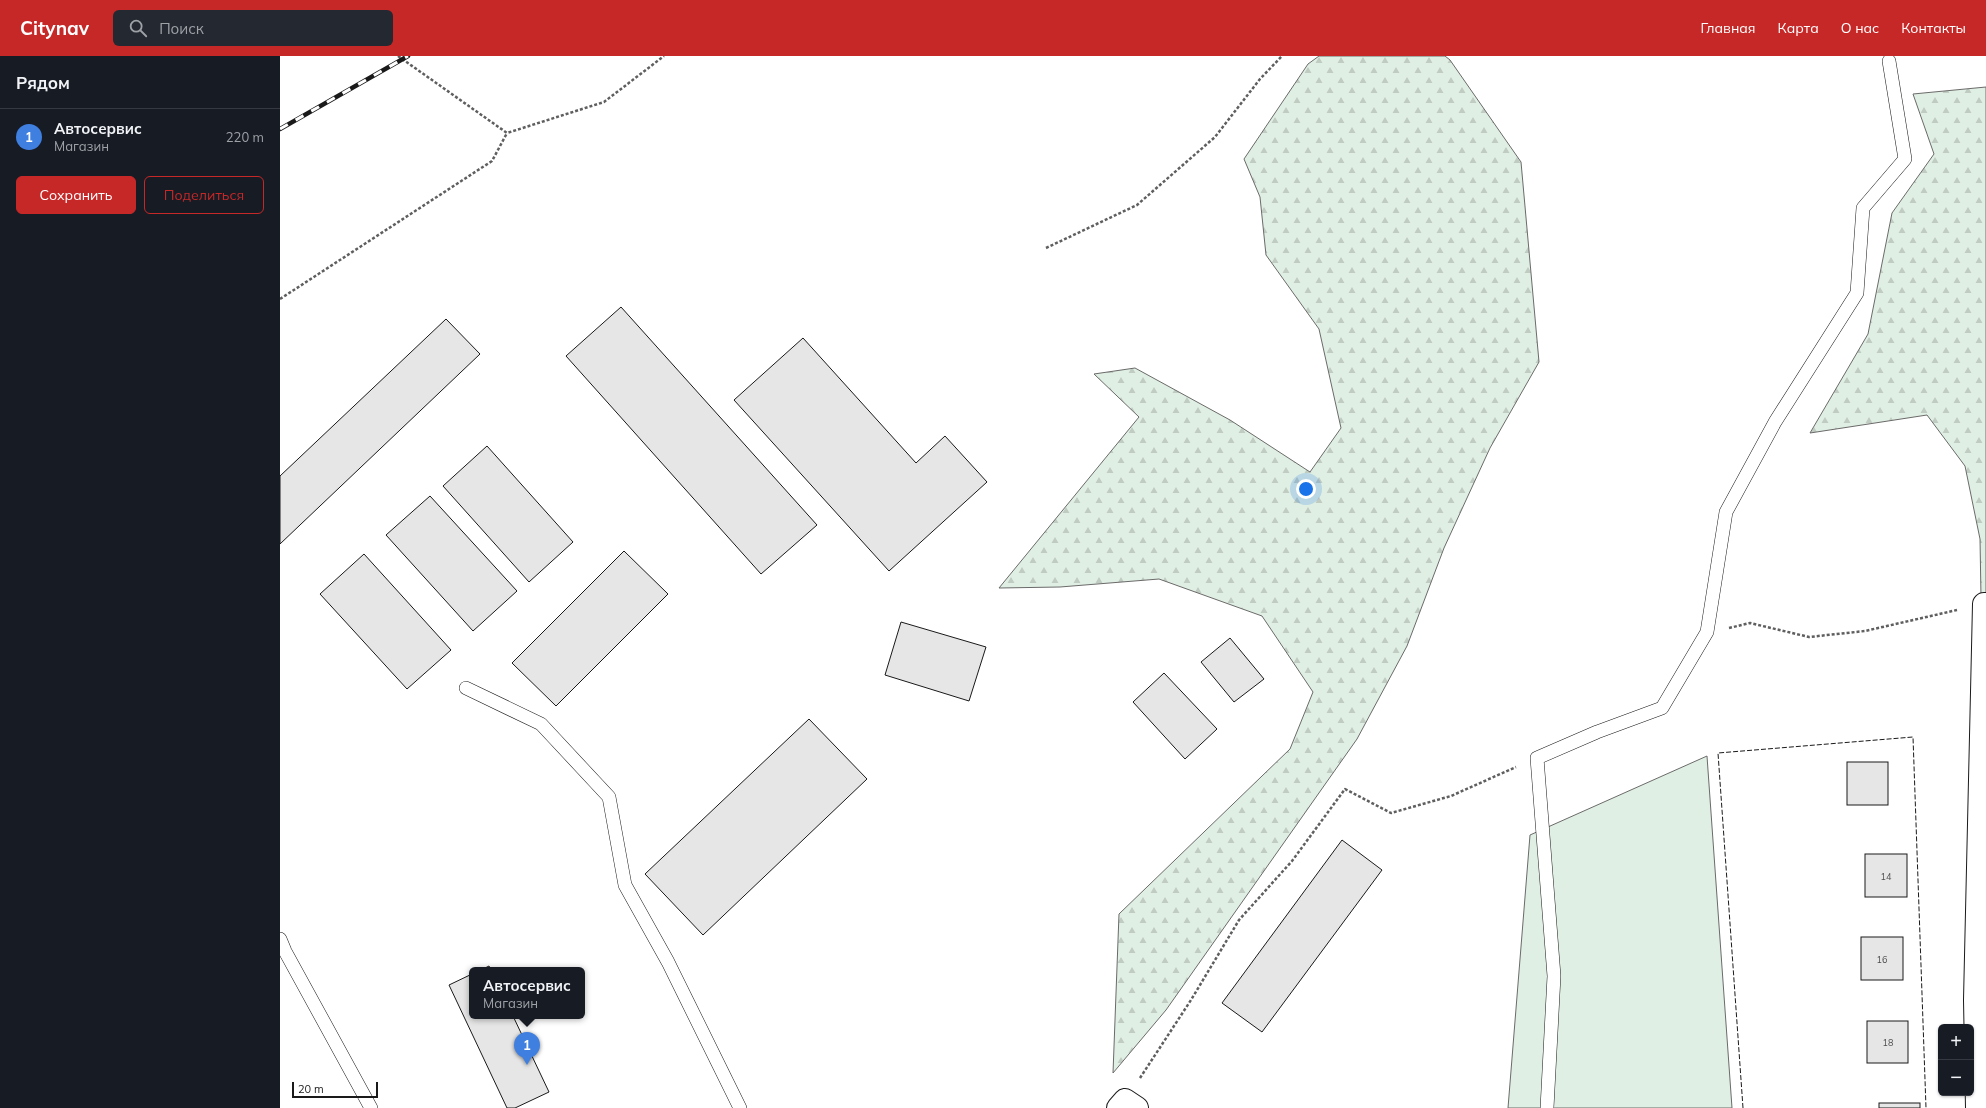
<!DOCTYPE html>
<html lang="ru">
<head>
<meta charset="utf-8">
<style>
  :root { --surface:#171b24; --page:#242831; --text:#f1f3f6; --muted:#9ea1a6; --line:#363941; --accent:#c62828 }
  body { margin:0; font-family:Mulish,sans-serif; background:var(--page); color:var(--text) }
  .controls { position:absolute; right:12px; bottom:12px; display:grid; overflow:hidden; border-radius:6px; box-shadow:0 1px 3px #0004 }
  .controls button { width:36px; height:36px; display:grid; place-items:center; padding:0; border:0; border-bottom:1px solid var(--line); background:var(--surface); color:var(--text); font:20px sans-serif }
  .scale { position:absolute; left:12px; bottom:10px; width:86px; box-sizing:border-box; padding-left:4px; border:2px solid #1a1a1a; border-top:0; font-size:11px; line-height:14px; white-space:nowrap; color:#1a1a1a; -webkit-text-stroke:3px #fff; paint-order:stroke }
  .you { position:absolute; left:1026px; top:433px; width:14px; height:14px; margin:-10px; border:3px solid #fff; border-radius:50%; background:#1a73e8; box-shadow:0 0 0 6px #1a73e833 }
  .badge { display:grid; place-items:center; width:26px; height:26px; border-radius:50%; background:var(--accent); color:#fff; font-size:13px; font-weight:700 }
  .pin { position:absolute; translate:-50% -33px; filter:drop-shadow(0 1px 2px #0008) }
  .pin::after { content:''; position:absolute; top:21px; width:14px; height:12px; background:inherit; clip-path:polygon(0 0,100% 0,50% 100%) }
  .popup { position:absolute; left:189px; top:911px; width:116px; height:52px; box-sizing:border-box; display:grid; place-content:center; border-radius:6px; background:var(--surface); filter:drop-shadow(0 1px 3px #0005); font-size:13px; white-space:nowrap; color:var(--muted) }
  .popup b { font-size:15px; color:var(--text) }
  .popup::after { content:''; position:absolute; left:50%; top:100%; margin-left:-8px; border:8px solid transparent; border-top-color:var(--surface) }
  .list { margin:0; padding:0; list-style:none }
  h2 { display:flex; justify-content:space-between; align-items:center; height:52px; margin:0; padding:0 16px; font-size:17px }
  h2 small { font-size:13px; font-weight:400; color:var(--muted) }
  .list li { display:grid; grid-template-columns:26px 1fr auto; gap:12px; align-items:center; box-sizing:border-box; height:56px; padding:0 16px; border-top:1px solid var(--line) }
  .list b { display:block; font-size:15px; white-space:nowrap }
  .list p { margin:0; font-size:13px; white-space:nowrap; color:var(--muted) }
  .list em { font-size:13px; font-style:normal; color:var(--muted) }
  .actions { display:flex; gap:8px; padding:12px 16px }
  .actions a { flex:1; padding:9px 0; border:1px solid var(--accent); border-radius:6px; text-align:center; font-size:14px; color:var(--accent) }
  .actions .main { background:var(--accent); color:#fff }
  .icon { flex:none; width:22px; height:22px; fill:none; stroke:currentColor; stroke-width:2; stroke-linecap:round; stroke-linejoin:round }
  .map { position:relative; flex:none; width:1706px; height:1052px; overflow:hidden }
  header { display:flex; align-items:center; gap:24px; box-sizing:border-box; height:56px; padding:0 20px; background:var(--accent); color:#fff }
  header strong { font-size:19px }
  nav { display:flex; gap:22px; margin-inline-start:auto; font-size:14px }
  .search { width:280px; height:36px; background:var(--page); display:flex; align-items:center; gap:10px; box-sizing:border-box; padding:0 14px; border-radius:6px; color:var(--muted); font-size:15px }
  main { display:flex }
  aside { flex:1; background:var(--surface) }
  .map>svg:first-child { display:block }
  .forest { fill:url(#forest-firs); stroke:#6a6a6a }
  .green { fill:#e0efe3; stroke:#6a6a6a }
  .building { fill:#e6e6e6; stroke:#1a1a1a }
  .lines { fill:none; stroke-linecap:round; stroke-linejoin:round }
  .service-casing { stroke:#1a1a1a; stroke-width:14 }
  .minor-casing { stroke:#1a1a1a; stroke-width:24 }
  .path { stroke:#5f5f5f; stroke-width:2.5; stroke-dasharray:3 2; stroke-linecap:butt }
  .service { stroke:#fff; stroke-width:13 }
  .minor { stroke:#fff; stroke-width:22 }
  .rail-casing { stroke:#1a1a1a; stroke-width:4.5 }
  .rail { stroke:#fff; stroke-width:3; stroke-dasharray:9; stroke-linecap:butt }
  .fence { stroke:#1a1a1a; stroke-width:1; stroke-dasharray:5 2; stroke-linecap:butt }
  .labels { text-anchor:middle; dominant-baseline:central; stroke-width:3; stroke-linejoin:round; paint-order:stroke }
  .number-label { font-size:9px; fill:#4d4d4d }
</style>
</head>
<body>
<header>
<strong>Citynav</strong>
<div class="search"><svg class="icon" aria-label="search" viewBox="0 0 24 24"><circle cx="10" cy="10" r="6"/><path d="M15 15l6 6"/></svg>Поиск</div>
<nav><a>Главная</a><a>Карта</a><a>О нас</a><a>Контакты</a></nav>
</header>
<main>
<aside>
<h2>Рядом<small></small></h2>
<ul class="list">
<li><span class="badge" style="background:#3f7fe0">1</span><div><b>Автосервис</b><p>Магазин</p></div><em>220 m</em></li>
</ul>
<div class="actions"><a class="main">Сохранить</a><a>Поделиться</a></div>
</aside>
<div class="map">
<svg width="1706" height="1052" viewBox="0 0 1706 1052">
  <defs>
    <pattern id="forest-firs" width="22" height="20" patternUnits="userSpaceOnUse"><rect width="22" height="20" fill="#e0efe3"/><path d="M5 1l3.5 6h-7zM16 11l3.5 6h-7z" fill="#c0ccc2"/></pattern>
  </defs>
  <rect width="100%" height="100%" fill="#fff"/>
  <g class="forest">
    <path d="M1039,0H1165L1170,4L1241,106L1259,306L1210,392L1164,492L1127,590L1077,683L886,954L833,1017L839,858L1010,693L1033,636L982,560L879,523L780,531L719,532L859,361L814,318L855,312L950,364L1030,416L1061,372L1039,273L986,199L980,141L964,103L1028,8Z"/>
    <path d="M1706,31V541H1701L1700,483L1685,410L1647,359L1530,377L1588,278L1612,157L1654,98L1633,38Z"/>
  </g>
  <path class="green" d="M1427,700L1452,1052H1228L1250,779Z"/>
  <g class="building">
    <path d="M341,251L537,469L481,518L286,300Z"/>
    <path d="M166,263L200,298L0,488V420Z"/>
    <path d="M523,282L636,407L665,380L707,426L609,515L454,344Z"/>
    <path d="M207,390L293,486L249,526L163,430Z"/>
    <path d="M150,440L237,535L193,575L106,479Z"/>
    <path d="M344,495L388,538L276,650L232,607Z"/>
    <path d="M84,498L171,594L127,633L40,538Z"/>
    <path d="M621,566L706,591L689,645L605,619Z"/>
    <path d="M950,582L984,623L954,646L921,606Z"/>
    <path d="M884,617L937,673L905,703L853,646Z"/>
    <path d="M529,663L587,723L423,879L365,818Z"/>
    <rect x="1567" y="706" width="41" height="43"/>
    <path d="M1062,784L1102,814L982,976L942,947Z"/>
    <rect x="1585" y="798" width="42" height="43"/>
    <rect x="1581" y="881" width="42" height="43"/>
    <path d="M209,910L211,914H201Z"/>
    <path d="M192,918V960H233L269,1036L235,1052H227L169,929Z"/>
    <rect x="1587" y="965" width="41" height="42"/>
    <rect x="1599" y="1047" width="41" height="5"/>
  </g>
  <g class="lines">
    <defs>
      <g id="service">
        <path d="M186,632L261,668L329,741L345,829L388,906L460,1052"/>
        <path d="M0,883L5,895L91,1052"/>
        <path d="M1267,1052L1274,920L1257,702L1317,676L1382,652L1427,576L1446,456L1495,366L1577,237L1583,152L1625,103L1609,5"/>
      </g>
      <g id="minor">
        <path d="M838,1052L845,1044L857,1052"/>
        <path d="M1697,1052L1695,944L1704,548H1706"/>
      </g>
    </defs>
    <use href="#service" class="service-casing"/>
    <use href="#minor" class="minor-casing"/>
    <g class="path">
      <path d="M118,0L227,77L324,46L384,0"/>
      <path d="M766,192L857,149L935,81L980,23L1002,0"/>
      <path d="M0,243L212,105L227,77"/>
      <path d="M1449,572L1470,567L1529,581L1585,575L1677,554"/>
      <path d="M860,1022L911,944L959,864L1012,805L1065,733L1111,757L1171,740L1236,711"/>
    </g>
    <use href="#service" class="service"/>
    <use href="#minor" class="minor"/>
    <defs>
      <path id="rail" d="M0,73L128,0"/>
    </defs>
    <use href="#rail" class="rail-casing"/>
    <use href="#rail" class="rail"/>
    <path class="fence" d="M1463,1052L1438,697L1633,681L1646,1052"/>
  </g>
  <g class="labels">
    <g class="number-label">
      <text x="1606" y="820">14</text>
      <text x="1602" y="903">16</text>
      <text x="1608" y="986">18</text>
    </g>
  </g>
</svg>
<div class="controls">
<button>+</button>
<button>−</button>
</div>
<div class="scale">20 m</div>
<div class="you"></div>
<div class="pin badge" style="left:247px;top:1009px;background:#3f7fe0">1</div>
<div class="popup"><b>Автосервис</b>Магазин</div>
</div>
</main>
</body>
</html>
